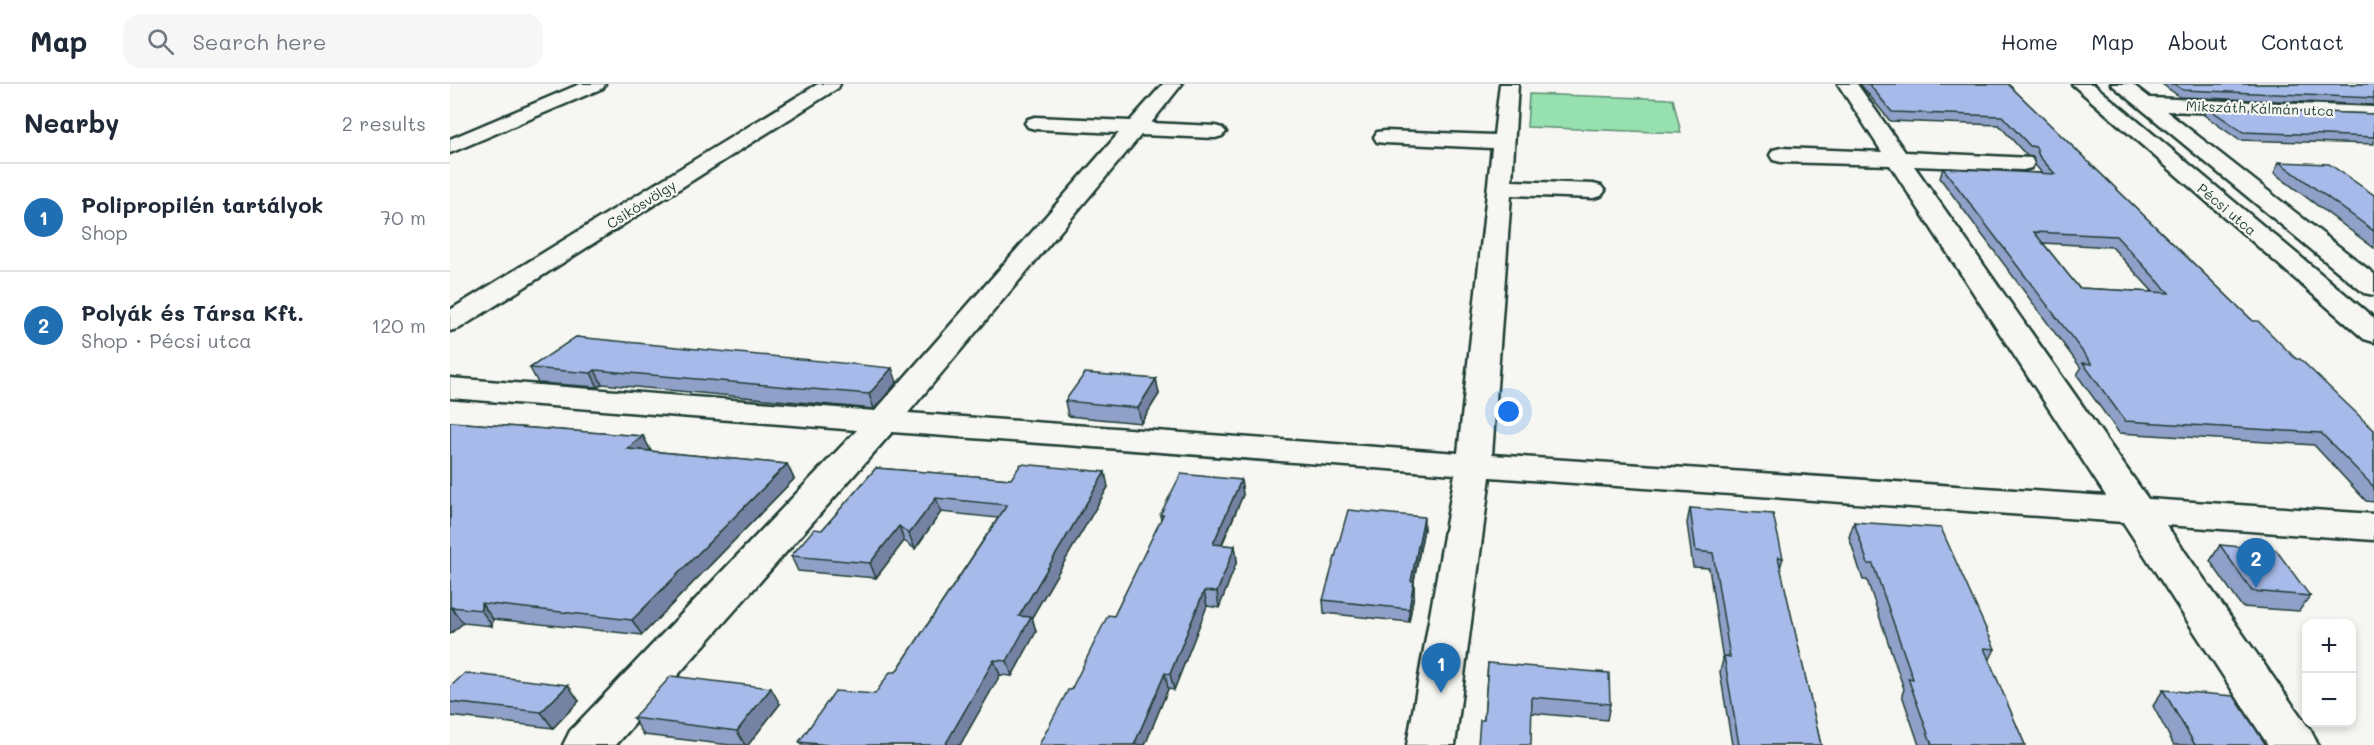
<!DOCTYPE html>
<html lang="en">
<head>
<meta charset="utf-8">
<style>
  :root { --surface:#fff; --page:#f6f6f7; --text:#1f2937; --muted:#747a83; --line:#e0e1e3; --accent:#1f6fb2 }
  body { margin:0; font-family:Mali,sans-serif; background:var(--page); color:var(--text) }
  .controls { position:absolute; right:18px; bottom:18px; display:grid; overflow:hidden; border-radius:12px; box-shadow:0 3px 9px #0003 }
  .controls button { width:54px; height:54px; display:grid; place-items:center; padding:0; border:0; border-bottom:2px solid var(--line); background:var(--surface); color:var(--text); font:30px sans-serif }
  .you { position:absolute; left:1059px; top:328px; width:21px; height:21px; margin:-15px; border:4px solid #fff; border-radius:50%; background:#1a73e8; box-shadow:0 0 0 9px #1a73e833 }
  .badge { display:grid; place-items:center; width:39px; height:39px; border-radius:50%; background:var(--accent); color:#fff; font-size:20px; font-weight:700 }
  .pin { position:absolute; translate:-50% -50px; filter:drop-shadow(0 2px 3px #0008) }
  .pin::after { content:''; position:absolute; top:32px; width:21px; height:18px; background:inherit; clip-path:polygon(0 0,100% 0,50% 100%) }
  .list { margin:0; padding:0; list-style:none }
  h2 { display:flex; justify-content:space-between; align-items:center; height:78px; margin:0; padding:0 24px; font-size:26px }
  h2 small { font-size:20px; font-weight:400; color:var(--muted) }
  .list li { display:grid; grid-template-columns:39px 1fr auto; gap:18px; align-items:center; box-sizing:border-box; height:108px; padding:0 24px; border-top:2px solid var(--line) }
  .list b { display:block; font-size:22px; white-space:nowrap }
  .list p { margin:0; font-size:20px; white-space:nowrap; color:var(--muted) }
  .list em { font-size:20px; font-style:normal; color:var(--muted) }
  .icon { flex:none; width:33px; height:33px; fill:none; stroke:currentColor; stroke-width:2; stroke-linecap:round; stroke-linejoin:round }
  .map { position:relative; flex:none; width:1924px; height:661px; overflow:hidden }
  header { display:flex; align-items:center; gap:36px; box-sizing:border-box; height:84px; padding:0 30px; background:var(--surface); border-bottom:2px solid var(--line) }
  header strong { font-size:28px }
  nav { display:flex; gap:33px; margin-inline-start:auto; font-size:21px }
  .search { width:420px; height:54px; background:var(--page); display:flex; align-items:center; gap:15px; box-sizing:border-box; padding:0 21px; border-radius:18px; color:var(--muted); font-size:22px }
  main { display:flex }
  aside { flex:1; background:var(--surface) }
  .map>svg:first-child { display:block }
  .green { fill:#97e0af; stroke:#5b8e72; stroke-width:1.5 }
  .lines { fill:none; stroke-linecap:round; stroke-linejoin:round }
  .minor-casing { stroke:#1f3d34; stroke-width:5 }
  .secondary-casing { stroke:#1f3d34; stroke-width:5 }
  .minor { fill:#f6f6f2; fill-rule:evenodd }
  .secondary { fill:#f6f6f2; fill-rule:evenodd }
  .wall { fill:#90a0c8; stroke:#1f3d34; stroke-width:1.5; fill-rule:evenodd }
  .shaded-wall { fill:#7682a3; stroke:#1f3d34; stroke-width:1.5 }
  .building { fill:#a8bae9; stroke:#1f3d34; stroke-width:1.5; fill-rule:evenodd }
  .labels { text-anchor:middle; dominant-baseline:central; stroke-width:4.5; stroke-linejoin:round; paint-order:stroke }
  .far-street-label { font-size:14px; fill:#1f3d34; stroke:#f6f6f2 }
</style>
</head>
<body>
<header>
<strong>Map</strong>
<div class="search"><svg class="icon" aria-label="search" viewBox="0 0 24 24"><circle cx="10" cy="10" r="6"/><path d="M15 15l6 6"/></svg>Search here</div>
<nav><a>Home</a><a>Map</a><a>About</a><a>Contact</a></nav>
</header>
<main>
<aside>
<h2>Nearby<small>2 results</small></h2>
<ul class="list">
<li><span class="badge">1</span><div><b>Polipropilén tartályok</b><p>Shop</p></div><em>70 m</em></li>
<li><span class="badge">2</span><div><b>Polyák és Társa Kft.</b><p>Shop · Pécsi utca</p></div><em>120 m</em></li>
</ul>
</aside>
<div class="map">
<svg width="1924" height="661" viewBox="0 0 1924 661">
  <rect width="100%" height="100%" fill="#f6f6f2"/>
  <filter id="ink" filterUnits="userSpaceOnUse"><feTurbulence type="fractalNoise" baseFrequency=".0167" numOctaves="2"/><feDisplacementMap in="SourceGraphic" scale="12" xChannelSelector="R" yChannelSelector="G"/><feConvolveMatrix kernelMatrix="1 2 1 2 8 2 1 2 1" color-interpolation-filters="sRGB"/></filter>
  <g filter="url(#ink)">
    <path class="green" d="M1079,10L1223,15L1231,49L1077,43Z"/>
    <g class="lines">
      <defs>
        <g id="minor">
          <path d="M130,0H155L153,4L0,69V55Z"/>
          <path d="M368,0H390L388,4L10,244L0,247V226Z"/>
          <path d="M713,0H732L701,39L765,42L772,44L776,48L772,52L765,54L691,51L458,329L1008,369L1042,64L935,59L927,58L924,53L927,48L935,47L1044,51L1050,0H1068L1062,97L1143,100L1151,102L1155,107L1151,112L1143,114L1061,111L1042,371L1656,412L1440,81L1331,78L1323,76L1320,71L1323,66L1331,64L1432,68L1388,0H1407L1455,68L1581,74L1584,79L1581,84L1573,86L1464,82L1698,415L1924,430V456L1716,441L1861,647L1868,661H1818L1673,438L1040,393L1005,661H957L1005,390L442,348L166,661H113L120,647L407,346L0,314V294L425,327L669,49L585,45L578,43L575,39L578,35L585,33L680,37Z"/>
          <path d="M1661,0H1682L1700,14L1924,23V35L1716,27L1924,190V211L1914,209Z"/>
        </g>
        <path id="secondary" d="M1622,0H1643L1924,234V258L1914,255Z"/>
      </defs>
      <use href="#minor" class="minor-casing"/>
      <use href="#secondary" class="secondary-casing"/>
      <use href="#minor" class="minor"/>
      <use href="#secondary" class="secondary"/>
    </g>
    <g class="wall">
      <path d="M1410,0H1558L1803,237L1846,275L1924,346V418L1916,417L1864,361L1669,349L1627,291L1631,284L1490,94L1493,84L1592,89L1585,81L1583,73L1577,72L1549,41L1440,37ZM1593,159L1662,163L1703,208L1629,204Z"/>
      <path d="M1712,0H1924V21L1730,13Z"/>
      <path d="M1758,24L1924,30V60L1789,56L1754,31Z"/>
      <path d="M1829,78L1924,111V164L1824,89Z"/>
      <path d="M126,253L447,298L424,325L152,300L148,303L88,299L80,284Z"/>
      <path d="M706,295L709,310L691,339L618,332L615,317Z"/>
      <path d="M0,338L193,352L201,367L337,380L344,395L192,551L43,535L42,542L13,539L0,550Z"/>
      <path d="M426,384L658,403L582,533L586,548L562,592L550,591L510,661H351L349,658L425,610L446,588L548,434L491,428L465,465L454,457L426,494L348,487L341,472L372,446Z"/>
      <path d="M791,396L793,411L772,461L785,462L787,477L769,524L757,522L724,606L718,605L695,661H589L664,532L711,436L710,431Z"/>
      <path d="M1240,424L1333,474L1330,484L1371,661H1282L1270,588L1273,576L1259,484L1243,483L1237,439Z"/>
      <path d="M1404,438L1545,565L1539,577L1575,661H1469L1452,611L1454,605L1417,496H1413L1399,453Z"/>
      <path d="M974,445L964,497V510L959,538L874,529L873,516Z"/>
      <path d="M1770,461L1860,512L1849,527L1792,523L1760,477Z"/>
      <path d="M1038,579L1160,620L1157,636L1082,629L1034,636Z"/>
      <path d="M0,603L129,617L103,644L0,632Z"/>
      <path d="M1713,606L1816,661H1724L1703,622Z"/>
      <path d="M330,620L298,661H280L194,651L183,634Z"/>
    </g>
    <g class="shaded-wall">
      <path d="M442,284L447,298L424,325L419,310Z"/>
      <path d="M145,286L152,300L148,303L141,289Z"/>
      <path d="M706,295L709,310L691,339L688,324Z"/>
      <path d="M193,352L201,367L177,365Z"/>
      <path d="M337,380L344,395L192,551L182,536Z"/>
      <path d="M655,388L658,403L582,533L586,548L562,592L557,577L569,532Z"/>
      <path d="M791,396L793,411L765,475L763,460Z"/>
      <path d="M486,414L491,428L465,465L459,450Z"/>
      <path d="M974,433V445L961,510V497Z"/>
      <path d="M449,442L454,457L426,494L420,479Z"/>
      <path d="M785,462L787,477L769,524L767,508Z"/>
      <path d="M964,497V510L959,538V525Z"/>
      <path d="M754,507L757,522L724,606L720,590Z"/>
      <path d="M31,519L43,535L42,542L31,526Z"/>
      <path d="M1,523L13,539L0,550V524Z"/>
      <path d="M544,576L550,591L510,661H495Z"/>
      <path d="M715,589L718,605L695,661H684Z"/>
      <path d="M118,601L129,617L103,644L91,628Z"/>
      <path d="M321,604L330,620L298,661H295L287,647Z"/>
    </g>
    <g class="building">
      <path d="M1419,0H1558L1803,237H1808L1846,275H1850L1924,346V403L1871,349L1675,337L1633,279L1642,280L1493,84L1605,90L1589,72L1586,63L1580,62L1552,32L1442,28ZM1584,148L1666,152L1719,209L1629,204Z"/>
      <path d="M1724,0H1924V14L1733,6Z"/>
      <path d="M1758,24L1924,30V53L1793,48Z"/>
      <path d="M1829,78L1879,80L1924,111V147Z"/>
      <path d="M126,253L442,284L419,310L145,286L141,289L80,284Z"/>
      <path d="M635,289L706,295L688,324L615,317Z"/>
      <path d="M0,338L193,352L177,365L337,380L182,536L31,519V526L1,523L0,524Z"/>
      <path d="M571,380L655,388L569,532L581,533L557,577L544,576L495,661H379L349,658L385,607L425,610L440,588H446L557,421L486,414L459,450L449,442L420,479L341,472L364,445L372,446L426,384L561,395Z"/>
      <path d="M731,390L791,396L763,460L785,462L767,508L754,507L720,590L715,589L684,661H589L618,606H621L658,531L664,532L713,431H710Z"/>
      <path d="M1240,424L1323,430L1333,474L1328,473L1371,661H1289L1274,572L1280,573L1263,469L1246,467Z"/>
      <path d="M898,426L974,433L961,497H964L959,525L873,516Z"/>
      <path d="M1404,438L1491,444L1545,565L1534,564L1575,661H1482L1458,594L1463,595L1423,480H1418Z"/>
      <path d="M1770,461L1826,466L1860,512L1802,507Z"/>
      <path d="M1038,579L1159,589L1160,620L1082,613L1081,661H1028L1030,636H1034Z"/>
      <path d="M15,589L118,601L91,628L0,618V603Z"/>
      <path d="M221,592L321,604L287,647L183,634Z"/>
      <path d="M1713,606L1784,612L1816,661H1745Z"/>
    </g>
  </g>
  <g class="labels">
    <g class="far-street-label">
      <text transform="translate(1810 24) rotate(2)">Mikszáth Kálmán utca</text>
      <text transform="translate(191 120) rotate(-32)">Csikósvölgy</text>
      <text transform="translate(1777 125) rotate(40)">Pécsi utca</text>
    </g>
  </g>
</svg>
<div class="controls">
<button>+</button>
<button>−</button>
</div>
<div class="you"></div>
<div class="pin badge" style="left:991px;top:609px">1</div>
<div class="pin badge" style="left:1806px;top:504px">2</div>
</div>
</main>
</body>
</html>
